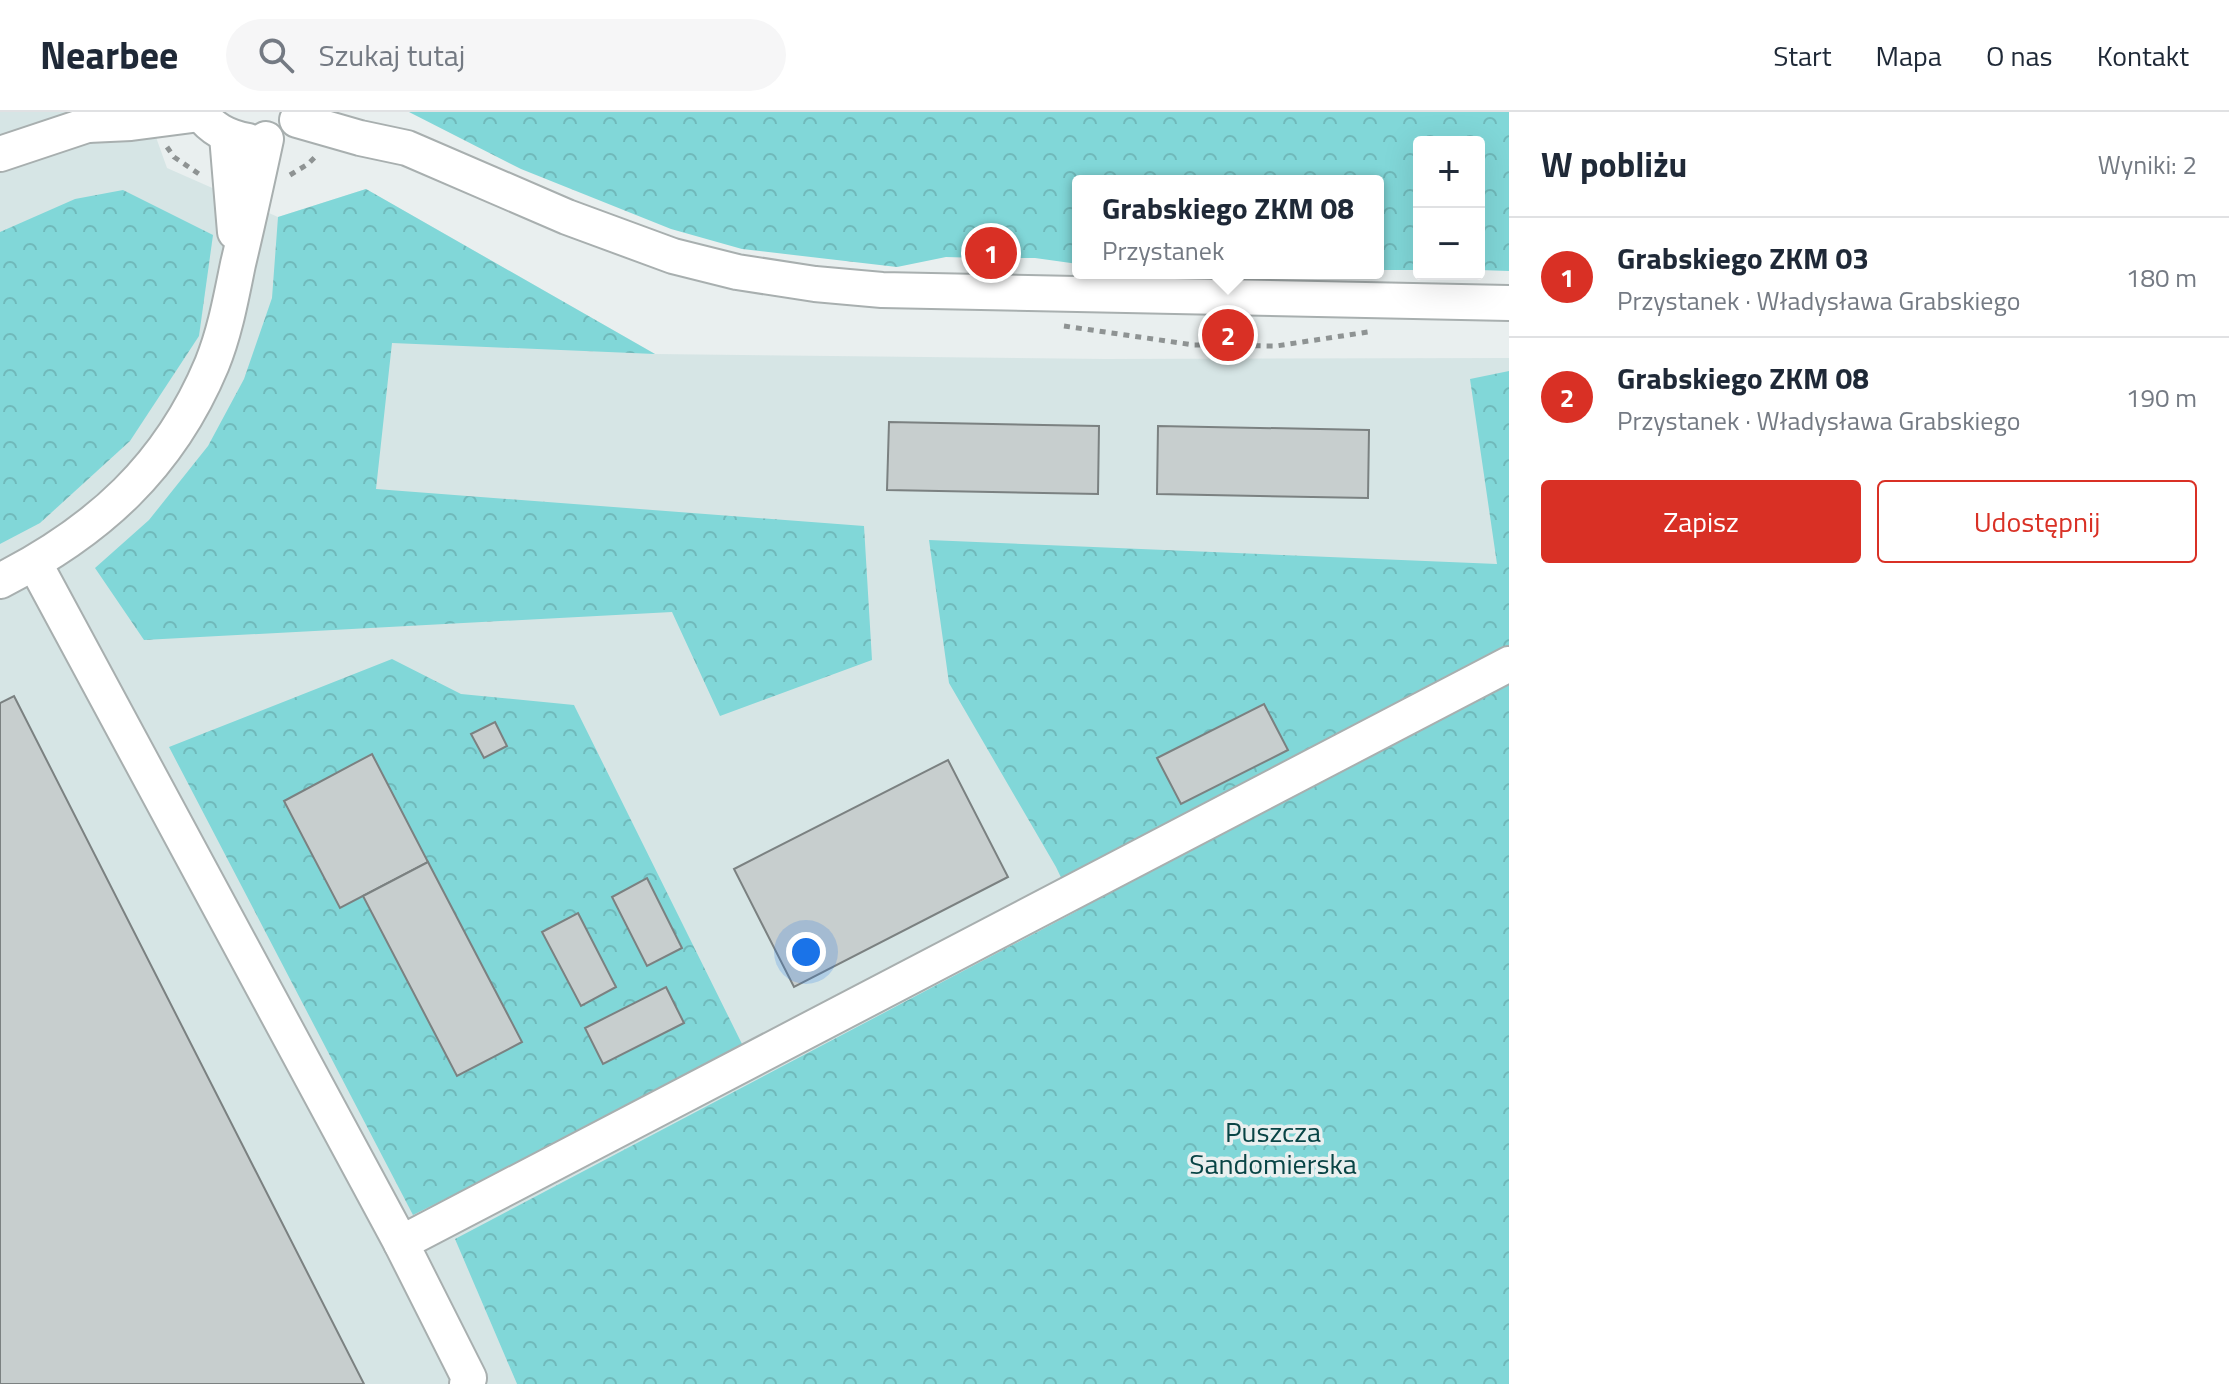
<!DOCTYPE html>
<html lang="pl">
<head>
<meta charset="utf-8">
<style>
  :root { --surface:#fff; --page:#f6f6f7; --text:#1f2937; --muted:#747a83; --line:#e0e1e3; --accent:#d93025 }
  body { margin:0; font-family:"Titillium Web",sans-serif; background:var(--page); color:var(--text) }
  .controls { position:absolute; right:24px; top:24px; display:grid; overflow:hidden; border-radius:8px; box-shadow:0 8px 32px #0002 }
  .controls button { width:72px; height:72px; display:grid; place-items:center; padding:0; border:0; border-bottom:2px solid var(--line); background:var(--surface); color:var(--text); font:40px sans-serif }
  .you { position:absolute; left:806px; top:840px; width:28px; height:28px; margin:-20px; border:6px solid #fff; border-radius:50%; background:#1a73e8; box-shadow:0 0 0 12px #1a73e833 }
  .badge { display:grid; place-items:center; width:52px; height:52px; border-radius:50%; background:var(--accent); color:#fff; font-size:26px; font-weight:700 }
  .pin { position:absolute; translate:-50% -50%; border:4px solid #fff; box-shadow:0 2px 8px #0006 }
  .popup { position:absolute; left:1072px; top:63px; width:312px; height:104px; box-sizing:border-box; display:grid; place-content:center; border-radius:8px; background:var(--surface); filter:drop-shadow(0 2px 6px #0005); font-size:26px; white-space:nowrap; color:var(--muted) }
  .popup b { font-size:30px; color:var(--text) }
  .popup::after { content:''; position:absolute; left:50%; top:100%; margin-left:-16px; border:16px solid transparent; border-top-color:var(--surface) }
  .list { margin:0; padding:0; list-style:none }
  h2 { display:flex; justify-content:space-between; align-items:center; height:104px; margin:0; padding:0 32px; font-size:34px }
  h2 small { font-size:26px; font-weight:400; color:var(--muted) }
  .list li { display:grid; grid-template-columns:52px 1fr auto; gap:24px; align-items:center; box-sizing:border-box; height:120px; padding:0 32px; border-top:2px solid var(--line) }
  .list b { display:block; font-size:30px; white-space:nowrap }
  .list p { margin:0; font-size:26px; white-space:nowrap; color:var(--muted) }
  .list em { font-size:26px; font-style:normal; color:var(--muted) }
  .actions { display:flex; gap:16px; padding:24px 32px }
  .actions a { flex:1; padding:18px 0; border:2px solid var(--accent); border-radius:8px; text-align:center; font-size:28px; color:var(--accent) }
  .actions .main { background:var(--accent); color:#fff }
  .icon { flex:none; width:44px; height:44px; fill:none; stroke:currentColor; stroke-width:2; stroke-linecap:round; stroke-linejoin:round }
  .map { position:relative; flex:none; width:1509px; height:1272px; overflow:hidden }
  header { display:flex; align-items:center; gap:48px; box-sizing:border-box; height:112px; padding:0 40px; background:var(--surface); border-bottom:2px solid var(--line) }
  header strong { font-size:38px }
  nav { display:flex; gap:44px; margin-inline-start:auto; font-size:28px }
  .search { width:560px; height:72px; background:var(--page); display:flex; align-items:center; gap:20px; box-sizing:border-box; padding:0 28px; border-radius:44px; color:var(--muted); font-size:30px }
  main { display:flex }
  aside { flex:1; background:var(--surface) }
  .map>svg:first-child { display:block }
  .built { fill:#d6e5e5 }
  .forest { fill:url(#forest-crowns) }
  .building { fill:#c7cece; stroke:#7b8181; stroke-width:2 }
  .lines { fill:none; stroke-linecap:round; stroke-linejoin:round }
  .minor-casing { stroke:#a8afaf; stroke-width:38 }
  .path { stroke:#8e9393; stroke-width:5; stroke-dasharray:6 6; stroke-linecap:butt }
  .minor { stroke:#fff; stroke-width:34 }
  .labels { text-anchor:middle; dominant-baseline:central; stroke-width:7; stroke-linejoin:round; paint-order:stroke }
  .park-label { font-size:28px; fill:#084445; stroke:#e9efef }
</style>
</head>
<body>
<header>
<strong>Nearbee</strong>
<div class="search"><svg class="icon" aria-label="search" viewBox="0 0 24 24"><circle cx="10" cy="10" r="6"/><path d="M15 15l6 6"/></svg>Szukaj tutaj</div>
<nav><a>Start</a><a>Mapa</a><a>O nas</a><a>Kontakt</a></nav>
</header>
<main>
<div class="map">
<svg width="1509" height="1272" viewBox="0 0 1509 1272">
  <defs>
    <pattern id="forest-crowns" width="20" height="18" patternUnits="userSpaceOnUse" patternTransform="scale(2)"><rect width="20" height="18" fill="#81d7d8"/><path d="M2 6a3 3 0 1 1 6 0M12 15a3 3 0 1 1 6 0" fill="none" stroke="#70b9ba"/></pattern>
  </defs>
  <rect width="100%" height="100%" fill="#e9efef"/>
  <path class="built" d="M0,0H147L167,56L278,105L366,77L655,242L1105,247L1509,246V649L476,1176L517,1272H0Z"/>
  <g class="forest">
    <path d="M409,0H1509V159L1479,158V30H1419V158H1378V69H1078V152L1035,146H1007L1006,137H982L980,146L946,145L897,155L742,137L671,117L521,57Z"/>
    <path d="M366,77L655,242L392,231L376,377L864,414L872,548L720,604L672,500L144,528L95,456L149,408L208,334L244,267L272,186L278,105Z"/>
    <path d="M123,78L213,123L199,224L130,329L40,411L0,432V120L75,87Z"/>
    <path d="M1509,259V1272H517L455,1127L1077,799L1056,755L949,571L929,428L1497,452L1470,267Z"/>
    <path d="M392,547L461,582L574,593L745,938L413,1103L169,635Z"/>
  </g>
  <g class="building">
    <path d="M889,310L1099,314L1098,382L887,378Z"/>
    <path d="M1158,314L1369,318L1368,386L1157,382Z"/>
    <path d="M14,584L364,1272H0V591Z"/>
    <path d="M1264,592L1288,638L1181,692L1157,646Z"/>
    <path d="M495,610L507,634L484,646L471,622Z"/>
    <path d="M372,642L428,750L340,796L284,689Z"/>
    <path d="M948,648L1008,765L794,875L734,757Z"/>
    <path d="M428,750L522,930L457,964L363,784Z"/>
    <path d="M647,766L682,836L647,854L612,785Z"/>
    <path d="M578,801L616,875L581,894L542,820Z"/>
    <path d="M666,875L684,911L603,952L585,916Z"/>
  </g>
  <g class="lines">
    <defs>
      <g id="minor">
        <path d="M199,0C212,17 227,25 248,29"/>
        <path d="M297,8L360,26L407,36L567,105L673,144L737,160L815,172L882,178L1509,191"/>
        <path d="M88,13L131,11L200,2"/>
        <path d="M227,24L235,120"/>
        <path d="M0,42L87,13L112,0"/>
        <path d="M35,452L401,1131"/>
        <path d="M0,469C98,419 169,355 212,252C225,220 231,186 238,152C248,110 257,69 266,27"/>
        <path d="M467,1272L469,1266L401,1131L1509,552"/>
      </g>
    </defs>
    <use href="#minor" class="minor-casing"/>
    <g class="path">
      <path d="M167,35L174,45L199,62"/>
      <path d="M290,63L308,52L317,43"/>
      <path d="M1064,214L1194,233L1276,234L1368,220"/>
    </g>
    <use href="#minor" class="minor"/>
  </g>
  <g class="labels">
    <g class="park-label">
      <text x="1273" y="1019">Puszcza<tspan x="1273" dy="32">Sandomierska</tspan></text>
    </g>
  </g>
</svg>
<div class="controls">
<button>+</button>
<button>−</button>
</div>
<div class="you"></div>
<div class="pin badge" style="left:991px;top:141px">1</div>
<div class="pin badge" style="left:1228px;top:223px">2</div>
<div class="popup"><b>Grabskiego ZKM 08</b>Przystanek</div>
</div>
<aside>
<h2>W pobliżu<small>Wyniki: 2</small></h2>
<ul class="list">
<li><span class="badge">1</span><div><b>Grabskiego ZKM 03</b><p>Przystanek · Władysława Grabskiego</p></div><em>180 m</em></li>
<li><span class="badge">2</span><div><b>Grabskiego ZKM 08</b><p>Przystanek · Władysława Grabskiego</p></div><em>190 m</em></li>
</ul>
<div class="actions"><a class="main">Zapisz</a><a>Udostępnij</a></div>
</aside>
</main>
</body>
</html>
